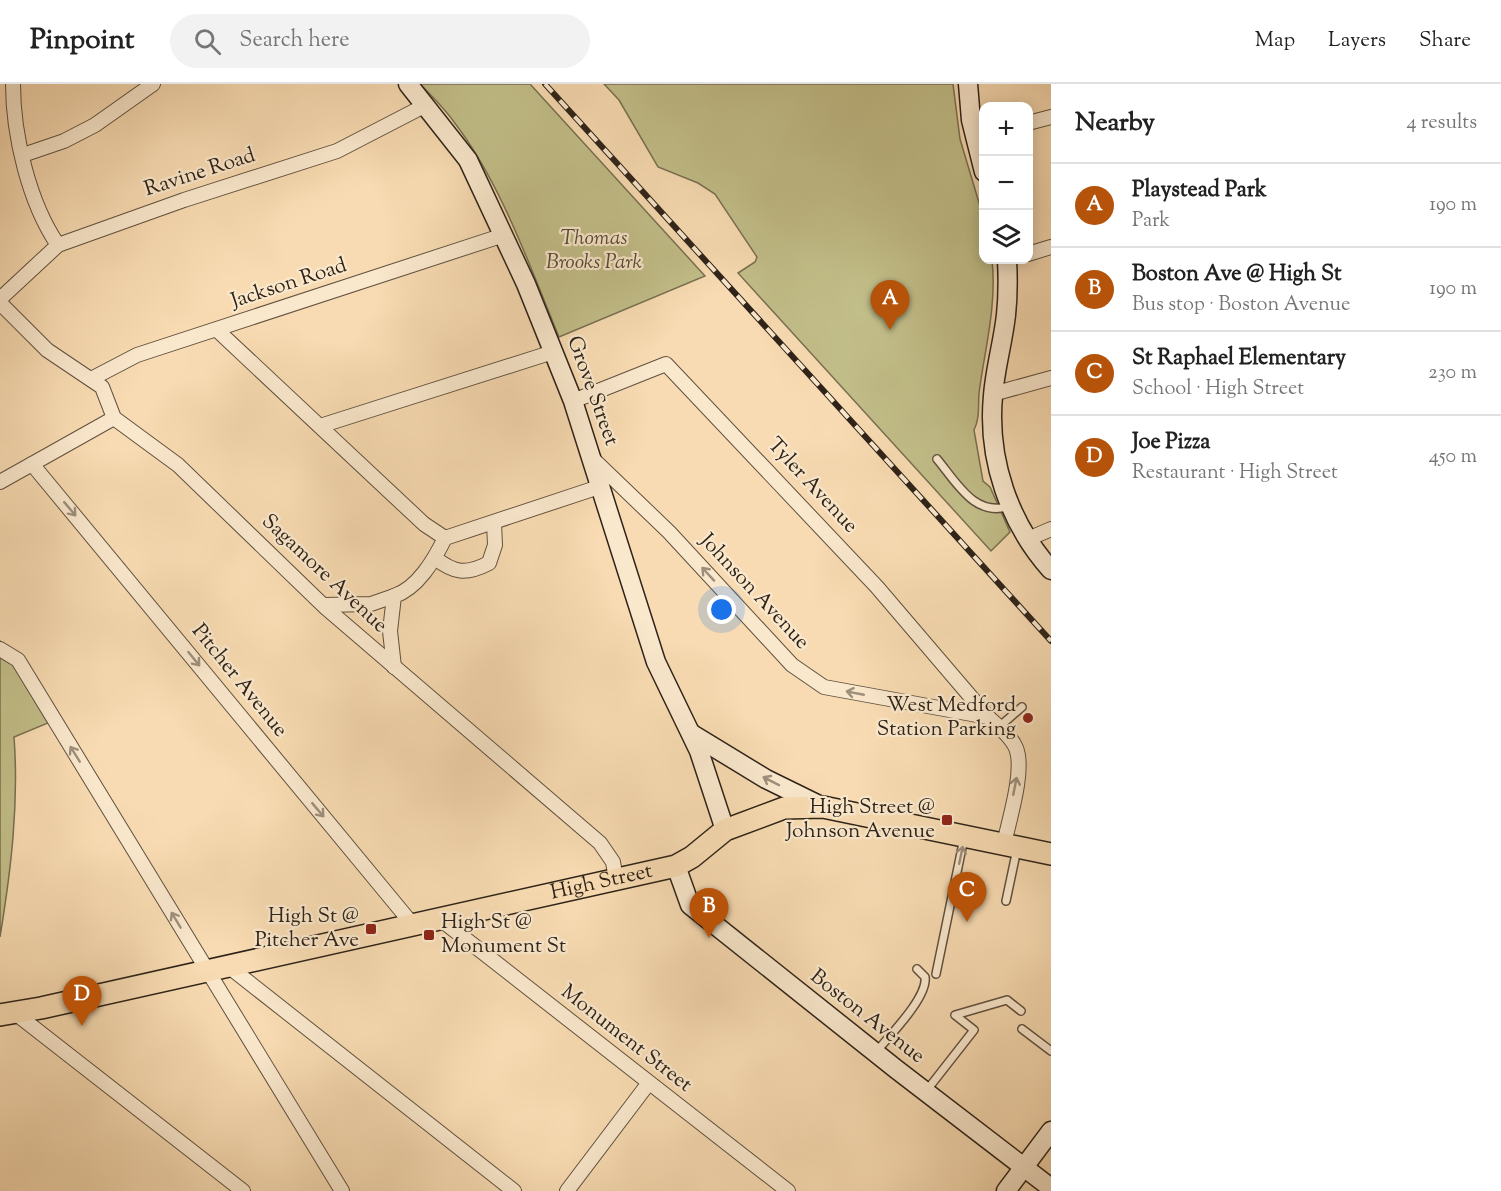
<!DOCTYPE html>
<html lang="en">
<head>
<meta charset="utf-8">
<style>
  :root { --surface:#fff; --page:#f2f2f2; --text:#222; --muted:#767676; --line:#e0e0e0; --accent:#b45309 }
  body { margin:0; font-family:"Sorts Mill Goudy",serif; background:var(--page); color:var(--text) }
  .controls { position:absolute; right:18px; top:18px; display:grid; overflow:hidden; border-radius:12px; box-shadow:0 3px 15px #0003 }
  .controls button { width:54px; height:54px; display:grid; place-items:center; padding:0; border:0; border-bottom:2px solid var(--line); background:var(--surface); color:var(--text); font:30px sans-serif }
  .you { position:absolute; left:722px; top:526px; width:21px; height:21px; margin:-15px; border:4px solid #fff; border-radius:50%; background:#1a73e8; box-shadow:0 0 0 9px #1a73e833 }
  .badge { display:grid; place-items:center; width:39px; height:39px; border-radius:50%; background:var(--accent); color:#fff; font-size:20px; font-weight:700 }
  .pin { position:absolute; translate:-50% -50px; filter:drop-shadow(0 2px 3px #0008) }
  .pin::after { content:''; position:absolute; top:32px; width:21px; height:18px; background:inherit; clip-path:polygon(0 0,100% 0,50% 100%) }
  .list { margin:0; padding:0; list-style:none }
  h2 { display:flex; justify-content:space-between; align-items:center; height:78px; margin:0; padding:0 24px; font-size:26px }
  h2 small { font-size:20px; font-weight:400; color:var(--muted) }
  .list li { display:grid; grid-template-columns:39px 1fr auto; gap:18px; align-items:center; box-sizing:border-box; height:84px; padding:0 24px; border-top:2px solid var(--line) }
  .list b { display:block; font-size:22px; white-space:nowrap }
  .list p { margin:0; font-size:20px; white-space:nowrap; color:var(--muted) }
  .list em { font-size:20px; font-style:normal; color:var(--muted) }
  .icon { flex:none; width:33px; height:33px; fill:none; stroke:currentColor; stroke-width:2; stroke-linecap:round; stroke-linejoin:round }
  .map { position:relative; flex:none; width:1051px; height:1107px; overflow:hidden }
  header { display:flex; align-items:center; gap:36px; box-sizing:border-box; height:84px; padding:0 30px; background:var(--surface); border-bottom:2px solid var(--line) }
  header strong { font-size:28px }
  nav { display:flex; gap:33px; margin-inline-start:auto; font-size:21px }
  .search { width:420px; height:54px; background:var(--page); display:flex; align-items:center; gap:15px; box-sizing:border-box; padding:0 21px; border-radius:33px; color:var(--muted); font-size:22px }
  main { display:flex }
  aside { flex:1; background:var(--surface) }
  .map>svg:first-child { display:block }
  .green { fill:#c2be89; stroke:#787051; stroke-width:1.5 }
  .lines { fill:none; stroke-linecap:round; stroke-linejoin:round }
  .lane-casing { stroke:#60513f; stroke-width:10 }
  .street-casing { stroke:#60513f; stroke-width:16 }
  .secondary-casing { stroke:#2e2319; stroke-width:21 }
  .primary-casing { stroke:#2e2319; stroke-width:24 }
  .lane { stroke:#fae8cd; stroke-width:7 }
  .street { stroke:#fae8cd; stroke-width:14 }
  .secondary { stroke:#fae8cd; stroke-width:18 }
  .primary { stroke:#f8dbb2; stroke-width:21 }
  .rail-casing { stroke:#2e2319; stroke-width:6 }
  .rail { stroke:#fae8cd; stroke-width:4; stroke-dasharray:11; stroke-linecap:butt }
  .oneway { stroke:#9e8f7c }
  .poi-dot { fill:#8f2418; stroke:#fae8cd; stroke-width:2 }
  .labels { text-anchor:middle; dominant-baseline:central; stroke-width:4.5; stroke-linejoin:round; paint-order:stroke }
  .street-label { font-size:21px; fill:#2e2319; stroke:#fae8cd }
  .park-label { font-size:21px; font-style:italic; fill:#534a35; stroke:#fae8cd }
  .poi-label { font-size:21px; fill:#2e2319; stroke:#fae8cd; text-anchor:end }
</style>
</head>
<body>
<header>
<strong>Pinpoint</strong>
<div class="search"><svg class="icon" aria-label="search" viewBox="0 0 24 24"><circle cx="10" cy="10" r="6"/><path d="M15 15l6 6"/></svg>Search here</div>
<nav><a>Map</a><a>Layers</a><a>Share</a></nav>
</header>
<main>
<div class="map">
<svg width="1051" height="1107" viewBox="0 0 1051 1107">
  <rect width="100%" height="100%" fill="#f8dbb2"/>
  <filter id="stains"><feTurbulence type="fractalNoise" baseFrequency=".00333" numOctaves="4"/><feColorMatrix values="0 0 0 0 .2 0 0 0 0 .09 0 0 0 0 .02 0 0 0 .5 -.17"/></filter>
  <radialGradient id="worn" r=".72"><stop offset=".6" stop-color="#630" stop-opacity="0"/><stop offset="1" stop-color="#630" stop-opacity=".3"/></radialGradient>
  <g class="green">
    <path d="M420,0H530L705,192L559,253C530,183 501,99 454,38C444,24 432,12 420,0Z"/>
    <path d="M604,0H953L960,55L983,132L984,176H992C997,221 985,264 979,309C978,322 980,334 974,346L983,397L990,403L1010,448L991,467L738,189L755,178L757,173L715,110L698,99L658,83L619,16Z"/>
    <path d="M0,557L48,639L14,653C19,720 11,786 0,853Z"/>
  </g>
  <g class="lines">
    <defs>
      <g id="lane">
        <path d="M937,375C957,399 975,434 1010,422"/>
        <path d="M999,643L1022,623"/>
        <path d="M1006,817L1017,765"/>
        <path d="M936,890L964,754"/>
        <path d="M1022,945L1051,967"/>
        <path d="M877,967C890,951 928,913 925,893L917,885"/>
        <path d="M927,1006L974,946L955,931L1007,916L1021,927"/>
      </g>
      <g id="street">
        <path d="M13,0C13,51 29,119 58,161"/>
        <path d="M1028,39L1051,33"/>
        <path d="M23,71L64,57L95,41L153,0"/>
        <path d="M1028,170L1051,163"/>
        <path d="M0,215L58,161L184,116L337,67L426,21"/>
        <path d="M0,219L47,266L102,303L114,334L178,381L326,524L600,759L613,778L616,795"/>
        <path d="M217,246L424,440L445,454"/>
        <path d="M91,295L137,271L504,151"/>
        <path d="M993,310L1051,294"/>
        <path d="M573,317L666,280L877,503L988,633"/>
        <path d="M320,342L553,268"/>
        <path d="M593,375L669,448L792,581L824,603L988,633C998,642 1011,652 1016,664C1025,686 1009,736 1004,760"/>
        <path d="M32,380L413,841"/>
        <path d="M0,398L114,334"/>
        <path d="M1028,455L1051,445"/>
        <path d="M435,474C454,489 466,491 489,479L495,461L494,439"/>
        <path d="M324,521L371,520L394,512"/>
        <path d="M0,565L18,576L342,1107"/>
        <path d="M394,583L390,547L394,512C418,504 434,476 445,454L602,402"/>
        <path d="M440,835L788,1107"/>
        <path d="M228,882L514,1107"/>
        <path d="M15,929L243,1107"/>
        <path d="M567,1107L648,1000"/>
      </g>
      <g id="secondary">
        <path d="M408,0L468,76L526,200L573,317L656,578L699,667L725,746"/>
        <path d="M968,0L971,36L984,88"/>
        <path d="M1007,176C1008,194 1008,212 1006,231C1003,258 995,285 993,312C987,375 1009,439 1051,486"/>
        <path d="M692,650L766,695L823,723"/>
        <path d="M676,782L690,821L896,985L1051,1104"/>
        <path d="M1006,1107L1051,1047"/>
      </g>
      <g id="primary">
        <path id="s1" d="M0,931L41,924L676,782L692,773L725,746L784,724L823,723L1051,770"/>
      </g>
    </defs>
    <use href="#lane" class="lane-casing"/>
    <use href="#street" class="street-casing"/>
    <use href="#secondary" class="secondary-casing"/>
    <use href="#primary" class="primary-casing"/>
    <use href="#lane" class="lane"/>
    <use href="#street" class="street"/>
    <use href="#secondary" class="secondary"/>
    <use href="#primary" class="primary"/>
    <defs>
      <path id="rail" d="M545,0L1051,557"/>
    </defs>
    <use href="#rail" class="rail-casing"/>
    <use href="#rail" class="rail"/>
  </g>
  <defs><path id="oneway-shaft" d="M-6 0H5M1.5-3L5.5 0L1.5 3" fill="none" stroke-width="1.6" stroke-linecap="round" stroke-linejoin="round" transform="scale(1.5)"/></defs>
  <g class="oneway">
    <use href="#oneway-shaft" transform="translate(70 425) rotate(50)"/>
    <use href="#oneway-shaft" transform="translate(708 490) rotate(-133)"/>
    <use href="#oneway-shaft" transform="translate(194 575) rotate(51)"/>
    <use href="#oneway-shaft" transform="translate(855 609) rotate(-169)"/>
    <use href="#oneway-shaft" transform="translate(75 670) rotate(-122)"/>
    <use href="#oneway-shaft" transform="translate(771 697) rotate(-153)"/>
    <use href="#oneway-shaft" transform="translate(1015 702) rotate(-79)"/>
    <use href="#oneway-shaft" transform="translate(318 726) rotate(50)"/>
    <use href="#oneway-shaft" transform="translate(961 771) rotate(-78)"/>
    <use href="#oneway-shaft" transform="translate(176 836) rotate(-121)"/>
  </g>
  <g class="poi-dot">
    <circle cx="1028" cy="634" r="6"/>
    <rect x="941" y="730" width="12" height="12" rx="3"/>
    <rect x="365" y="839" width="12" height="12" rx="3"/>
    <rect x="423" y="845" width="12" height="12" rx="3"/>
  </g>
  <g class="labels">
    <g class="street-label">
      <text transform="translate(200 89) rotate(-18)">Ravine Road</text>
      <text transform="translate(289 200) rotate(-18)">Jackson Road</text>
      <text transform="translate(592 307) rotate(70)">Grove Street</text>
      <text transform="translate(812 402) rotate(47)">Tyler Avenue</text>
      <text transform="translate(324 490) rotate(43)">Sagamore Avenue</text>
      <text transform="translate(754 508) rotate(47)">Johnson Avenue</text>
      <text transform="translate(239 597) rotate(51)">Pitcher Avenue</text>
      <text stroke="none"><textPath href="#s1" startOffset="616">High Street</textPath></text>
      <text transform="translate(867 933) rotate(38)">Boston Avenue</text>
      <text transform="translate(626 955) rotate(38)">Monument Street</text>
    </g>
    <g class="park-label">
      <text x="594" y="155">Thomas<tspan x="594" dy="24">Brooks Park</tspan></text>
    </g>
    <g class="poi-label">
      <text x="1016" y="622">West Medford<tspan x="1016" dy="24">Station Parking</tspan></text>
      <text x="935" y="724">High Street @<tspan x="935" dy="24">Johnson Avenue</tspan></text>
      <text x="359" y="833">High St @<tspan x="359" dy="24">Pitcher Ave</tspan></text>
      <text x="441" y="839" text-anchor="start">High St @<tspan x="441" dy="24">Monument St</tspan></text>
    </g>
  </g>
  <rect width="100%" height="100%" filter="url(#stains)"/>
  <rect width="100%" height="100%" fill="url(#worn)"/>
</svg>
<div class="controls">
<button>+</button>
<button>−</button>
<button><svg class="icon" aria-label="layers" viewBox="0 0 24 24"><path d="M12 4l9 5-9 5-9-5zM3 14l9 5 9-5"/></svg></button>
</div>
<div class="you"></div>
<div class="pin badge" style="left:890px;top:246px">A</div>
<div class="pin badge" style="left:709px;top:854px">B</div>
<div class="pin badge" style="left:967px;top:838px">C</div>
<div class="pin badge" style="left:82px;top:942px">D</div>
</div>
<aside>
<h2>Nearby<small>4 results</small></h2>
<ul class="list">
<li><span class="badge">A</span><div><b>Playstead Park</b><p>Park</p></div><em>190 m</em></li>
<li><span class="badge">B</span><div><b>Boston Ave @ High St</b><p>Bus stop · Boston Avenue</p></div><em>190 m</em></li>
<li><span class="badge">C</span><div><b>St Raphael Elementary</b><p>School · High Street</p></div><em>230 m</em></li>
<li><span class="badge">D</span><div><b>Joe Pizza</b><p>Restaurant · High Street</p></div><em>450 m</em></li>
</ul>
</aside>
</main>
</body>
</html>
